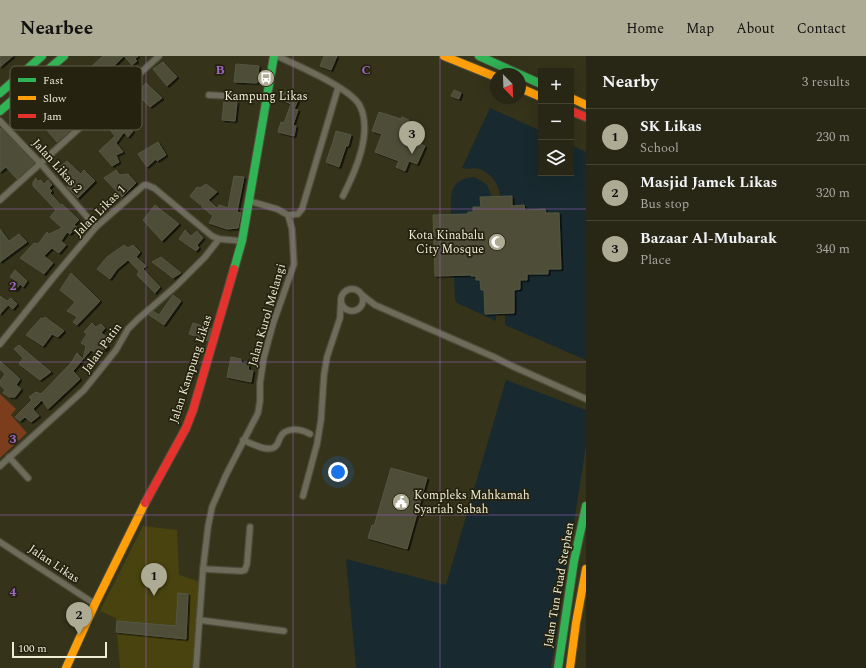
<!DOCTYPE html>
<html lang="en">
<head>
<meta charset="utf-8">
<style>
  :root { --surface:#282614; --page:#302e1d; --text:#f1f3f6; --muted:#a5a5a0; --line:#444334; --accent:#adab93 }
  body { margin:0; font-family:Spectral,serif; background:var(--page); color:var(--text) }
  .controls { position:absolute; right:12px; top:12px; display:grid; overflow:hidden; border-radius:0px; box-shadow:0 4px 16px #0002 }
  .controls button { width:36px; height:36px; display:grid; place-items:center; padding:0; border:0; border-bottom:1px solid var(--line); background:var(--surface); color:var(--text); font:20px sans-serif }
  .compass { position:absolute; left:490px; top:12px; width:36px; height:36px; border-radius:50%; background:var(--surface); box-shadow:0 4px 16px #0002; rotate:157deg }
  .scale { position:absolute; left:12px; bottom:10px; width:95px; box-sizing:border-box; padding-left:4px; border:2px solid #eeecd4; border-top:0; font-size:11px; line-height:14px; white-space:nowrap; color:#eeecd4; -webkit-text-stroke:3px #252310; paint-order:stroke }
  .you { position:absolute; left:338px; top:416px; width:14px; height:14px; margin:-10px; border:3px solid #fff; border-radius:50%; background:#1a73e8; box-shadow:0 0 0 6px #1a73e833 }
  .badge { display:grid; place-items:center; width:26px; height:26px; border-radius:50%; background:var(--accent); color:#111; font-size:13px; font-weight:700 }
  .pin { position:absolute; translate:-50% -33px; filter:drop-shadow(0 1px 2px #0008) }
  .pin::after { content:''; position:absolute; top:21px; width:14px; height:12px; background:inherit; clip-path:polygon(0 0,100% 0,50% 100%) }
  .list { margin:0; padding:0; list-style:none }
  h2 { display:flex; justify-content:space-between; align-items:center; height:52px; margin:0; padding:0 16px; font-size:17px }
  h2 small { font-size:13px; font-weight:400; color:var(--muted) }
  .list li { display:grid; grid-template-columns:26px 1fr auto; gap:12px; align-items:center; box-sizing:border-box; height:56px; padding:0 16px; border-top:1px solid var(--line) }
  .list b { display:block; font-size:15px; white-space:nowrap }
  .list p { margin:0; font-size:13px; white-space:nowrap; color:var(--muted) }
  .list em { font-size:13px; font-style:normal; color:var(--muted) }
  .icon { flex:none; width:22px; height:22px; fill:none; stroke:currentColor; stroke-width:2; stroke-linecap:round; stroke-linejoin:round }
  .map { position:relative; flex:none; width:586px; height:612px; overflow:hidden }
  header { display:flex; align-items:center; gap:24px; box-sizing:border-box; height:56px; padding:0 20px; background:var(--accent); color:#111 }
  header strong { font-size:19px }
  nav { display:flex; gap:22px; margin-inline-start:auto; font-size:14px }
  main { display:flex }
  aside { flex:1; background:var(--surface) }
  .map>svg:first-child { display:block }
  .built { fill:#49430f }
  .green { fill:#7c3d1c }
  .water { fill:#182a2f }
  .building { fill:#4d4e37; stroke:#555743; filter:url(#shadow) }
  .lines { fill:none; stroke-linecap:round; stroke-linejoin:round }
  .street-casing { stroke:#4f4d3a; stroke-width:8 }
  .fast-casing { stroke:#4f4d3a; stroke-width:10 }
  .slow-casing { stroke:#4f4d3a; stroke-width:10 }
  .jam-casing { stroke:#4f4d3a; stroke-width:10 }
  .street { stroke:#6d6c5a; stroke-width:5.5 }
  .fast { stroke:#30b455; stroke-width:8 }
  .slow { stroke:#ff9f0a; stroke-width:8 }
  .jam { stroke:#e5322d; stroke-width:8 }
  .grid { fill:none; stroke:#9e66c5; stroke-width:1; stroke-opacity:0.55 }
  .labels { text-anchor:middle; dominant-baseline:central; stroke-width:3.5; stroke-linejoin:round; paint-order:stroke }
  .poi-label { font-size:12px; fill:#eeecd4; stroke:#252310 }
  .street-label { font-size:12px; fill:#eeecd4; stroke:#252310 }
  .key { fill:#252310; stroke:#615f4b; stroke-width:1 }
  .key-label { font-size:11px; fill:#eeecd4 }
  .grid-label { font-size:13px; text-anchor:middle; font-weight:bold; fill:#9e66c5; stroke:#252310; stroke-width:3.5; stroke-linejoin:round; paint-order:stroke }
</style>
</head>
<body>
<header>
<strong>Nearbee</strong>
<nav><a>Home</a><a>Map</a><a>About</a><a>Contact</a></nav>
</header>
<main>
<div class="map">
<svg width="586" height="612" viewBox="0 0 586 612">
  <defs>
    <filter id="shadow"><feDropShadow dx="2" dy="1.5" stdDeviation="0" flood-color="#0009"/></filter>
  </defs>
  <rect width="100%" height="100%" fill="#35331a"/>
  <path class="built" d="M143,470L177,474L179,519L201,526L193,612H120L116,562L100,555Z"/>
  <path class="green" d="M0,338L16,353L11,359L27,377L0,402Z"/>
  <g class="water">
    <path d="M490,52L541,75V117H571V89L586,96V304L505,269V258L515,257L514,234H520V225L528,224L527,219L548,218V214L561,213L559,156L546,157L545,153L525,154V149H513L512,140H500C499,128 491,117 479,113C473,111 468,114 462,112Z"/>
    <path d="M475,121L487,129L492,141L481,142V151H473V156H468V158L451,159C451,137 449,123 475,121Z"/>
    <path d="M454,219H471V220H476V224H480L481,234H484L485,258H496V265L457,247L455,244Z"/>
    <path d="M506,324L586,354V390L551,612H356L346,503L446,529Z"/>
  </g>
  <g class="building">
    <path d="M0,0H13L0,11Z"/>
    <path d="M103,0H124L110,14L113,17L75,49L65,35L93,13L91,11Z"/>
    <path d="M124,0H138L135,3L137,5L132,9Z"/>
    <path d="M324,0H337L331,14L320,10Z"/>
    <path d="M163,6L177,21L167,30L153,13Z"/>
    <path d="M236,8L259,10L257,27L234,26Z"/>
    <path d="M146,27L162,42L150,51L136,37Z"/>
    <path d="M454,34L461,37L459,43L451,40Z"/>
    <path d="M283,35L299,42L294,53L298,54L293,69L296,70L294,80L278,76L281,66L284,67L291,48L279,43Z"/>
    <path d="M224,45L237,46L235,65L222,64Z"/>
    <path d="M56,50L74,71L57,86L39,65Z"/>
    <path d="M379,56L401,63L402,61L409,64L406,70L422,77L418,87L425,90L417,108L409,105L405,115L396,111L399,105L375,96L382,78L372,75Z"/>
    <path d="M118,62L133,75L128,81L124,76L116,87L123,96L116,99L119,106L112,110L99,95L115,80L111,75L112,67Z"/>
    <path d="M1,72L34,107L17,123L6,111L0,116V73Z"/>
    <path d="M336,75L351,79L348,90H346L339,111L326,106L333,86Z"/>
    <path d="M158,86L166,99L157,105L156,103L147,111L138,98Z"/>
    <path d="M67,105L81,118L84,114L95,125L78,142L67,131L71,126L57,113Z"/>
    <path d="M116,114L120,119L128,118L136,127L122,141L104,122Z"/>
    <path d="M234,120L244,121L237,156L241,157L238,172L227,173L209,167L213,160L201,150L202,149L199,148L190,140L197,131L200,132L206,128L217,136L208,144L217,152L219,149L228,152Z"/>
    <path d="M36,122L37,125L41,124L44,128L48,124L52,129L49,132L52,135L50,137L61,149L62,148L79,164L74,169L77,171L70,178L67,176L61,185L66,189L59,197L52,192L44,200L53,207L44,218L20,202L34,187L38,188L47,176L49,178L62,172L50,161L56,154L33,130V126Z"/>
    <path d="M512,140V150L524,149L525,154L545,153L546,157H559L561,213H548V218H527V224H520V233L514,234V257L485,258L484,234H481L480,224H476V220H471V219L435,220L433,159L468,158V156H473V151H481L480,141Z"/>
    <path d="M155,149L179,168L162,185L143,164Z"/>
    <path d="M0,173L9,185L19,178L27,186L0,206Z"/>
    <path d="M185,174L191,180L197,175L203,182L197,189L199,192L196,195L179,183Z"/>
    <path d="M124,189L128,192L133,189L140,196L136,201L146,210L143,213L160,231L155,237L137,219L139,215L128,204L117,213L110,223L97,213L107,201Z"/>
    <path d="M161,201L181,217L173,222L152,206Z"/>
    <path d="M15,214L27,225L23,231L20,228L16,234L10,231L15,224L10,221Z"/>
    <path d="M71,217L100,245L77,269L73,266L77,261L67,255L75,246L60,234Z"/>
    <path d="M173,239L181,245L164,269L149,259L153,255L159,259Z"/>
    <path d="M0,240L7,245L11,242L17,248L13,253L8,249L0,258Z"/>
    <path d="M45,261L64,275L58,281L52,278L43,290L26,279L41,262L43,263Z"/>
    <path d="M92,267L96,271L101,268L105,272L101,277L108,282L104,287L108,290L105,294L99,292L97,298L91,294L83,303L86,290L81,287L87,278L84,276Z"/>
    <path d="M193,267L212,273L208,285L189,278Z"/>
    <path d="M19,289L51,316L40,324L19,308L23,302L14,293Z"/>
    <path d="M77,297L83,303L73,315L80,323L48,353L42,344L33,353L39,360L31,366L25,361L20,365L15,361L32,344L29,341L36,336L41,338L71,307Z"/>
    <path d="M231,301L241,303V307L249,309L248,314L253,315L251,326L227,321Z"/>
    <path d="M0,305L20,323L16,329L21,333L15,341H9L3,337L5,334L0,329V325L5,318L0,313Z"/>
    <path d="M391,412L427,422L407,493L368,482L372,469L374,470Z"/>
    <path d="M178,537L188,538L186,583L116,576L117,565L176,570Z"/>
  </g>
  <g class="lines">
    <defs>
      <g id="street">
        <path d="M277,0C296,9 351,32 360,50C373,77 355,116 343,140"/>
        <path d="M209,39L267,42"/>
        <path d="M0,65L41,108L96,171"/>
        <path d="M0,144L159,0"/>
        <path d="M288,159L298,158L302,153L338,32"/>
        <circle cx="352" cy="244" r="11"/>
        <path d="M362,239L375,249L494,301L512,310L586,343"/>
        <path d="M0,288L53,222L96,171L144,129H147L154,132L212,180L219,183L242,185"/>
        <path d="M243,384C251,387 264,395 273,392C278,390 278,386 280,382C285,370 301,373 310,378"/>
        <path d="M9,401L28,422"/>
        <path d="M0,410L84,334L116,294L128,273L138,263L176,230L205,201L219,183"/>
        <path d="M303,440L317,388L321,364L324,319L327,301L340,262L341,243"/>
        <path d="M0,486L95,548"/>
        <path d="M203,513L241,515L245,514L247,508L250,471"/>
        <path d="M199,564L284,575"/>
        <path d="M196,612L203,513L208,471L212,451L226,419L258,357L260,345V327L264,301L273,268L294,208L292,173L288,159L277,153L249,145"/>
      </g>
      <g id="fast">
        <path d="M479,0L541,28"/>
        <path d="M0,37L42,0"/>
        <path d="M0,55L64,0"/>
        <path d="M234,213L242,185L274,0"/>
        <path d="M558,612L574,505L586,450"/>
      </g>
      <g id="slow">
        <path d="M444,0L496,21"/>
        <path d="M520,32L541,41"/>
        <path d="M571,42L586,49"/>
        <path d="M66,612L95,548L145,447"/>
        <path d="M570,612L576,567L586,513"/>
      </g>
      <g id="jam">
        <path d="M571,55L586,61"/>
        <path d="M145,447L186,372L193,354L234,213"/>
      </g>
    </defs>
    <use href="#street" class="street-casing"/>
    <use href="#fast" class="fast-casing"/>
    <use href="#slow" class="slow-casing"/>
    <use href="#jam" class="jam-casing"/>
    <use href="#street" class="street"/>
    <use href="#fast" class="fast"/>
    <use href="#slow" class="slow"/>
    <use href="#jam" class="jam"/>
  </g>
  <path class="grid" d="M146,0V612M293,0V612M440,0V612M0,153H586M0,306H586M0,459H586"/>
  <defs>
    <symbol id="bus-disc" viewBox="-11 -11 22 22"><circle r="9.5" fill="#adab93" stroke="#252310"/><path d="M-5-6H5V4H4V6H2V4H-2V6H-4V4H-5ZM-3.5-4V0h7V-4ZM-3.5 1.2v1.5H-2V1.2ZM2 1.2v1.5H3.5V1.2Z" fill="#fff"/></symbol>
    <symbol id="mosque-disc" viewBox="-11 -11 22 22"><circle r="9.5" fill="#adab93" stroke="#252310"/><path d="M3.5-4.9A6 6 0 1 0 3.5 4.9A5 5 0 1 1 3.5-4.9Z" fill="#fff"/></symbol>
    <symbol id="civic-disc" viewBox="-11 -11 22 22"><circle r="9.5" fill="#adab93" stroke="#252310"/><path d="M-.6-6.5H3V-4.5H.6V-3L4-1V1h2V6H-6V1h2V-1L-.6-3ZM-1.2 2.5V6h2.4V2.5Z" fill="#fff"/></symbol>
  </defs>
  <g fill-rule="evenodd">
    <use href="#bus-disc" x="256" y="12" width="20" height="20"/>
    <use href="#mosque-disc" x="487" y="176" width="20" height="20"/>
    <use href="#civic-disc" x="391" y="436" width="20" height="20"/>
  </g>
  <g class="labels">
    <g class="poi-label">
      <text x="266" y="40">Kampung Likas</text>
      <text x="484" y="179" text-anchor="end">Kota Kinabalu<tspan x="484" dy="14">City Mosque</tspan></text>
      <text x="414" y="439" text-anchor="start">Kompleks Mahkamah<tspan x="414" dy="14">Syariah Sabah</tspan></text>
    </g>
    <g class="street-label">
      <text transform="translate(57 110) rotate(48)">Jalan Likas 2</text>
      <text transform="translate(100 155) rotate(-45)">Jalan Likas 1</text>
      <text transform="translate(267 259) rotate(-74)">Jalan Kurol Melangi</text>
      <text transform="translate(102 292) rotate(-54)">Jalan Patin</text>
      <text transform="translate(191 313) rotate(-72)">Jalan Kampung Likas</text>
      <text transform="translate(54 508) rotate(34)">Jalan Likas</text>
      <text transform="translate(559 529) rotate(-80)">Jalan Tun Fuad Stephen</text>
    </g>
  </g>
  <rect x="10" y="10" width="132" height="64" rx="6" class="key"/>
  <rect x="18" y="22" width="18" height="4" fill="#30b455"/>
  <rect x="18" y="40" width="18" height="4" fill="#ff9f0a"/>
  <rect x="18" y="58" width="18" height="4" fill="#e5322d"/>
  <g class="key-label">
    <text x="43" y="28">Fast</text>
    <text x="43" y="46">Slow</text>
    <text x="43" y="64">Jam</text>
  </g>
  <g class="grid-label">
    <text x="220" y="18">B</text>
    <text x="366" y="18">C</text>
    <text x="13" y="234">2</text>
    <text x="13" y="387">3</text>
    <text x="13" y="540">4</text>
  </g>
</svg>
<div class="controls">
<button>+</button>
<button>−</button>
<button><svg class="icon" aria-label="layers" viewBox="0 0 24 24"><path d="M12 4l9 5-9 5-9-5zM3 14l9 5 9-5"/></svg></button>
</div>
<svg class="compass" viewBox="-18 -18 36 36"><path d="M0-13l5 13h-10z" fill="#e53935"/><path d="M0 13l5-13h-10z" fill="#a5a5a0"/></svg>
<div class="scale">100 m</div>
<div class="you"></div>
<div class="pin badge" style="left:154px;top:540px">1</div>
<div class="pin badge" style="left:79px;top:579px">2</div>
<div class="pin badge" style="left:412px;top:98px">3</div>
</div>
<aside>
<h2>Nearby<small>3 results</small></h2>
<ul class="list">
<li><span class="badge">1</span><div><b>SK Likas</b><p>School</p></div><em>230 m</em></li>
<li><span class="badge">2</span><div><b>Masjid Jamek Likas</b><p>Bus stop</p></div><em>320 m</em></li>
<li><span class="badge">3</span><div><b>Bazaar Al-Mubarak</b><p>Place</p></div><em>340 m</em></li>
</ul>
</aside>
</main>
</body>
</html>
